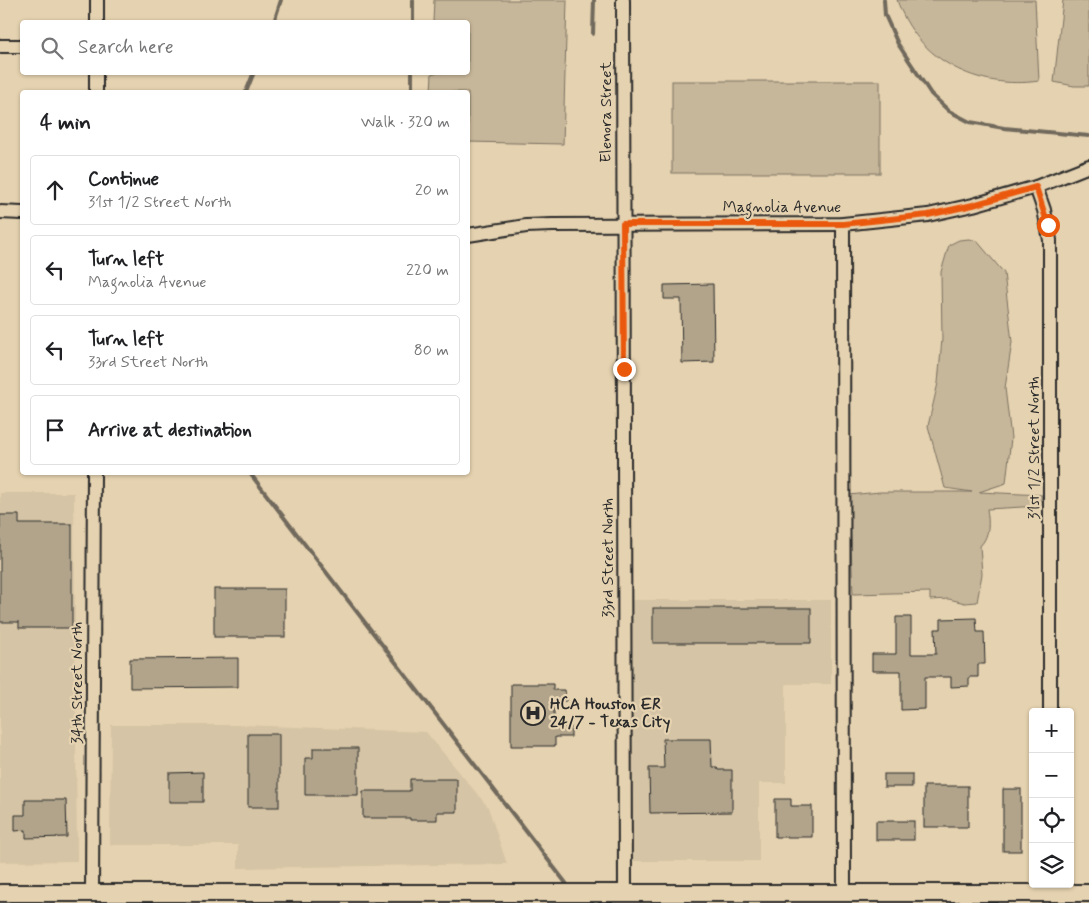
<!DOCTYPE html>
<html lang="en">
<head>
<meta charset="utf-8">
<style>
  :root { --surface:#fff; --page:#f2f2f2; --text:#202124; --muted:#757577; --line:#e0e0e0 }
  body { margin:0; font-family:Mynerve,sans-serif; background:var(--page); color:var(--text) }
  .controls { position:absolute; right:15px; bottom:15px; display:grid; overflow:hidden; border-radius:5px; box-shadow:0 1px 4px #0004 }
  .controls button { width:45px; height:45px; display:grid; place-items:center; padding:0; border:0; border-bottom:1px solid var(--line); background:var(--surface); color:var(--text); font:25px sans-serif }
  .stop { position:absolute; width:15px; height:15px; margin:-11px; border:4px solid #ea580c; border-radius:50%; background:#fff }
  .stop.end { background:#ea580c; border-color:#fff; box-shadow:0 1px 5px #0008 }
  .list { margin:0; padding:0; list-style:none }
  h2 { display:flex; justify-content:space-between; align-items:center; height:65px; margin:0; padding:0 20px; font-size:21px }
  h2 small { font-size:16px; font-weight:400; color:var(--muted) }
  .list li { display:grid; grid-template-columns:32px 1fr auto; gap:15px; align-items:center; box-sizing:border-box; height:70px; margin:0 10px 10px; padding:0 10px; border:1px solid var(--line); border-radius:5px }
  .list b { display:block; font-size:19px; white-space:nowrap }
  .list p { margin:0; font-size:16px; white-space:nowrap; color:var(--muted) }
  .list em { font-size:16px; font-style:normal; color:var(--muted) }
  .icon { flex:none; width:28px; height:28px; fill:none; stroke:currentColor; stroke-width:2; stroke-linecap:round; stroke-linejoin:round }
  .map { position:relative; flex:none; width:1089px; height:903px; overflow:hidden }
  .search { position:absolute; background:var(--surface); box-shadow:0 1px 4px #0004; left:20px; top:20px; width:450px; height:55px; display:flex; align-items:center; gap:12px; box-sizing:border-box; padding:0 18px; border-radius:5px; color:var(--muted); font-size:19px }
  .panel { position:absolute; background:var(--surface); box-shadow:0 1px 4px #0004; left:20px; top:90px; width:450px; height:385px; border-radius:5px }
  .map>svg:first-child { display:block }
  .built { fill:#d5c4a5 }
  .green { fill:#c7b79a; stroke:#797162 }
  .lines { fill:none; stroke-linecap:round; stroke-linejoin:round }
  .stream { stroke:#70695c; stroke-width:4 }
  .building { fill:#b1a48b; stroke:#2b2b2b }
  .minor-casing { stroke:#2b2b2b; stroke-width:16 }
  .major-casing { stroke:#2b2b2b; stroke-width:20 }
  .minor { stroke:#e5d2b0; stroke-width:12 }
  .major { stroke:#e5d2b0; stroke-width:16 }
  .route { stroke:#ea580c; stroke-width:6 }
  .labels { text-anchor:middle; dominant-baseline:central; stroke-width:4.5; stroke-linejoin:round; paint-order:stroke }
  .street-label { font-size:16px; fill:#2b2b2b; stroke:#e5d2b0 }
  .poi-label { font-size:16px; font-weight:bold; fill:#2b2b2b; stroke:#e5d2b0; text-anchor:start }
</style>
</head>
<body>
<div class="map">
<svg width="1089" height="903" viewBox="0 0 1089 903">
  <rect width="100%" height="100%" fill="#e5d2b0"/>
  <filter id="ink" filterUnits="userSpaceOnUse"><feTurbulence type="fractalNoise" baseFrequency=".02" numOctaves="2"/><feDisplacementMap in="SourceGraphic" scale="10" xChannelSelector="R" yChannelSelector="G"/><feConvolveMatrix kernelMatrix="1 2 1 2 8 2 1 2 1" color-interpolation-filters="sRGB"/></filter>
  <g filter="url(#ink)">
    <g class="built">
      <path d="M0,493H74L77,861L0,862Z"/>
      <path d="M632,600H831V684H786V783H759V861H632Z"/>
      <path d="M111,725H240L426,732L488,807L507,864L238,868V845H110Z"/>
    </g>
    <g class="green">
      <path d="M434,0H567L563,144L468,142V92H431L432,73L468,72V22H433Z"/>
      <path d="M897,0H1035L1039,81C978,90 918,61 897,0Z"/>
      <path d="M1063,0H1089V86H1074L1054,82Z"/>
      <rect x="672" y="81" width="208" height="92"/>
      <path d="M969,239L977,241L1004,273L1012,342L1005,388L1011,438L1006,483L979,492L1042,495L1040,506L987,509C989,522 990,536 980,546L982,574L977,602L965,603L949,599L930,600V592L853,594L849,495L880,492H972L945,488L928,426L938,383L942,339L941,272L949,245L959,240Z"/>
    </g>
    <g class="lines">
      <g class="stream">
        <path d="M884,0L885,15L898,44L931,94L949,111L970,122L1004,128L1089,136"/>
        <path d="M274,22L281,0"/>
        <path d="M413,22V0"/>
        <path d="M593,34L594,0"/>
        <path d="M246,92L254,72"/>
        <path d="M412,92V72"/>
        <path d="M249,472L569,887"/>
      </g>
    </g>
    <g class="building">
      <path d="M713,284L714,362L682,363L681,299H664V285Z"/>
      <path d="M0,515H19V524H72V628H19V622H0Z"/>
      <rect x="214" y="589" width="71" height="48"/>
      <rect x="653" y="608" width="158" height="35"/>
      <path d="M896,617H911V654H936L935,629H941V619L976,618L977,632H984L985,664H978V677H969V686L951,687V677H925V709L901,710V671H872V654H896Z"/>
      <path d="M238,658V687L130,688V659Z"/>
      <path d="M511,684H553V690H565L566,701H554V727L571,726V737H555V746H511Z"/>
      <rect x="248" y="734" width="31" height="73"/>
      <path d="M663,739H711L712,767H717L718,770H732V812L650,813L649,768H664Z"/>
      <path d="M313,748H358V795H305V758H313Z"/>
      <path d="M203,772V802H169V773Z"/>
      <rect x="884" y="774" width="28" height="13"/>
      <path d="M410,779H457V812H437V820H410V818H363V791H410Z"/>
      <rect x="924" y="786" width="44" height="41"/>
      <rect x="1003" y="789" width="18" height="62"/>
      <path d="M775,799H791V806H812V837H775Z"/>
      <path d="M25,800H66L67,837L26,838V830L15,831V815H25Z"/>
      <rect x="876" y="821" width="38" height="19"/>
    </g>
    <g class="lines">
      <defs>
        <g id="minor">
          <path d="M623,0L625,893"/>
          <path d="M97,22V0"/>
          <path d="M0,46H22"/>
          <path d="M96,92V72"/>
          <path d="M1036,187L1044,210L1050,240V712"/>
          <path d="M0,212L22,213"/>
          <path d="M843,224L844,893"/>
          <path d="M468,235L526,226L552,225L843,224L928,215L973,205L1036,187L1089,166"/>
          <path d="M92,893L94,472"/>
        </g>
        <path id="major" d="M0,893H1089"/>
      </defs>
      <use href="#minor" class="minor-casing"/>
      <use href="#major" class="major-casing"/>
      <use href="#minor" class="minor"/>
      <use href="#major" class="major"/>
    </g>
  </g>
  <g class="lines" filter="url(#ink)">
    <path class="route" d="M624,369L623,224H843L928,215L973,205L1036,187L1048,225"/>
  </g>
  <defs>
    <symbol id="hospital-ring" viewBox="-11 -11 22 22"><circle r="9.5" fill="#e5d2b0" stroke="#2b2b2b" stroke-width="1.5"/><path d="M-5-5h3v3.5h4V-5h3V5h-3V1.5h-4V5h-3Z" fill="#2b2b2b"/></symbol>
  </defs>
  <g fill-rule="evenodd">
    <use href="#hospital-ring" x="519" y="699" width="28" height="28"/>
  </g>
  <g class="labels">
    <g class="street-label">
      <text transform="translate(606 112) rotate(-90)">Elenora Street</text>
      <text x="782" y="207">Magnolia Avenue</text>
      <text transform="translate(1034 448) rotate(-90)">31st 1/2 Street North</text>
      <text transform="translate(608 558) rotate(-90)">33rd Street North</text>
      <text transform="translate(77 683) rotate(-90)">34th Street North</text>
    </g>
    <g class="poi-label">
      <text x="550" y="704">HCA Houston ER<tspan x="550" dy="18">24/7 - Texas City</tspan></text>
    </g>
  </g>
</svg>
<div class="controls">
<button>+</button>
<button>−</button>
<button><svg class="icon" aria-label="locate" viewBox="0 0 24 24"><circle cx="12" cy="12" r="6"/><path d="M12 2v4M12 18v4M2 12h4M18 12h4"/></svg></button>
<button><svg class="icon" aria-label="layers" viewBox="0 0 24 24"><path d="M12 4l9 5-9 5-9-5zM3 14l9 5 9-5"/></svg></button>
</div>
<div class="stop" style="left:1048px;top:225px"></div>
<div class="stop end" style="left:624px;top:369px"></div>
<div class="search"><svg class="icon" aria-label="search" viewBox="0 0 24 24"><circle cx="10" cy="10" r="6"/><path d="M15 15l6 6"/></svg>Search here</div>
<section class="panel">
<h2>4 min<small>Walk · 320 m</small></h2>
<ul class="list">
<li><svg class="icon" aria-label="ahead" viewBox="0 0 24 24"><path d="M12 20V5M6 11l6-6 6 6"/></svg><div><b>Continue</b><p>31st 1/2 Street North</p></div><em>20 m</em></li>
<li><svg class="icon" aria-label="left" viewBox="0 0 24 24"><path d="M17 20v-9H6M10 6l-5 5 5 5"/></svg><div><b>Turn left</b><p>Magnolia Avenue</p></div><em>220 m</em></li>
<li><svg class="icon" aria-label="left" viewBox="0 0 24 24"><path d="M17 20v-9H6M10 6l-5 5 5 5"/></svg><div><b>Turn left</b><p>33rd Street North</p></div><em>80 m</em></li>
<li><svg class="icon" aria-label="arrive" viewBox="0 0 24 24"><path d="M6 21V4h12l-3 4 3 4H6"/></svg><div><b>Arrive at destination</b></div></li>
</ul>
</section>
</div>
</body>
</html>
